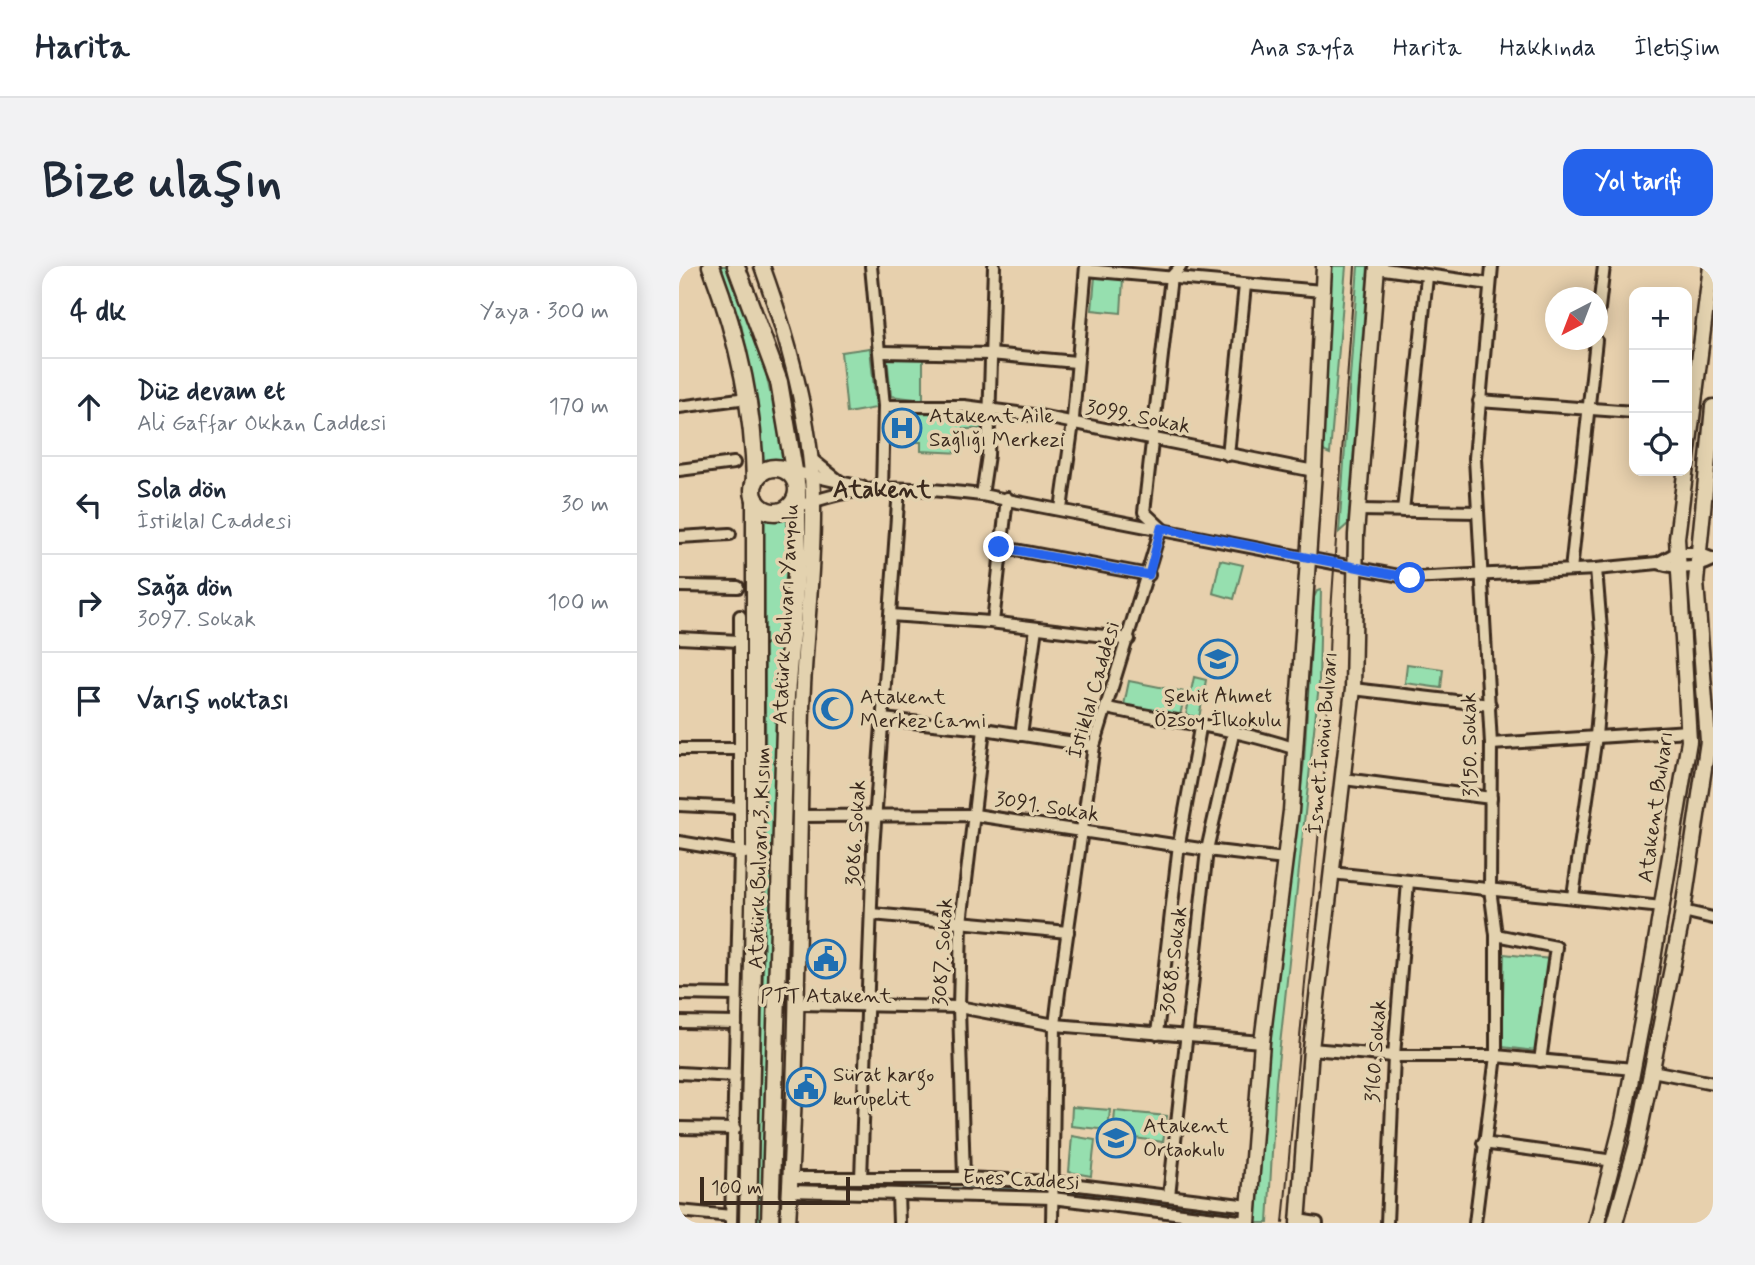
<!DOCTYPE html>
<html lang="tr">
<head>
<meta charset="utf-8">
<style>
  :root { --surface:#fff; --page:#f2f2f3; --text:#1f2937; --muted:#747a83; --line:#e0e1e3; --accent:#2563eb }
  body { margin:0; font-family:Mynerve,sans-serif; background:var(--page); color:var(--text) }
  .controls { position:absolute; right:21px; top:21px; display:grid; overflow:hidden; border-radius:14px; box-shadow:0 4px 18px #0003 }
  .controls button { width:63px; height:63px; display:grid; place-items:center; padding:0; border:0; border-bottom:2px solid var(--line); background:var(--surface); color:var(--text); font:35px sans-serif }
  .compass { position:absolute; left:866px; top:21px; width:63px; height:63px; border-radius:50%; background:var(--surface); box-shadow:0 4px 18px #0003; rotate:222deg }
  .scale { position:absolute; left:21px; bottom:18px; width:150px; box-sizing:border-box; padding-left:7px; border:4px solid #3b2a1e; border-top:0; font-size:19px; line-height:24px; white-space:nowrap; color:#3b2a1e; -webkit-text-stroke:5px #e3d2af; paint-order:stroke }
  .stop { position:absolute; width:21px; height:21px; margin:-16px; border:5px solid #2563eb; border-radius:50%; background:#fff }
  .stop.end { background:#2563eb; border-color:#fff; box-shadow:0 2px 7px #0008 }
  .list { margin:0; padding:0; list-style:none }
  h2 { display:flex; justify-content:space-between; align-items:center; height:91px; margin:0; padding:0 28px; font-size:30px }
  h2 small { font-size:23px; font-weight:400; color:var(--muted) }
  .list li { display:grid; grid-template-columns:46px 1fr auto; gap:21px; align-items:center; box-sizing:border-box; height:98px; padding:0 28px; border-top:2px solid var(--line) }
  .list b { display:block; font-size:26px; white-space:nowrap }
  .list p { margin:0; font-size:23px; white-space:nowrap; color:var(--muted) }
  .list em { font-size:23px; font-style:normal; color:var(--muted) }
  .icon { flex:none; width:38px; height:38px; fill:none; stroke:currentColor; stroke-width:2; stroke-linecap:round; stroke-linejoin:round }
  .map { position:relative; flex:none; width:1034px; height:957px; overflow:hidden; border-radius:21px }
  header { display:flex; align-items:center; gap:42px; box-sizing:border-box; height:98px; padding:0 35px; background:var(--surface); border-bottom:2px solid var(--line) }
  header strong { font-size:33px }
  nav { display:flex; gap:38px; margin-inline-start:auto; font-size:24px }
  .intro { display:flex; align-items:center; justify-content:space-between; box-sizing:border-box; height:168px; padding:0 42px }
  h1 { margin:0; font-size:49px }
  .button { padding:18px 32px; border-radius:21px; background:var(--accent); color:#fff; font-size:24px; font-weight:700 }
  main { display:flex; gap:42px; padding:0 42px }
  aside { flex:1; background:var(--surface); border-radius:21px; box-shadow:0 4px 18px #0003 }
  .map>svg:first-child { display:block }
  .green { fill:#96dfaf; stroke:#688466; stroke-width:2 }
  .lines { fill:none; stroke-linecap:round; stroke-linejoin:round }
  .stream { stroke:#618b8b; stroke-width:2.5 }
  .minor-casing { stroke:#3b2a1e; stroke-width:16 }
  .major-casing { stroke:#3b2a1e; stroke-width:19 }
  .highway-casing { stroke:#3b2a1e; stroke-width:21 }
  .minor { stroke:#e3d2af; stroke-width:10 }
  .major { stroke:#e3d2af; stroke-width:14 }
  .highway { stroke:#e3d2af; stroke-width:16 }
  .tram { stroke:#3b2a1e; stroke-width:2 }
  .route { stroke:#2563eb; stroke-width:9 }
  .labels { text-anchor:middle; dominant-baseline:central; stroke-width:7; stroke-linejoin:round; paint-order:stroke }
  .poi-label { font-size:21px; fill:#3b2a1e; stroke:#e3d2af; text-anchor:start }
  .street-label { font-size:21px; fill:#3b2a1e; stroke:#e3d2af }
  .quarter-label { font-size:24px; font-weight:bold; fill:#3b2a1e; stroke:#e3d2af }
</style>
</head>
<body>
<header>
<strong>Harita</strong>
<nav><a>Ana sayfa</a><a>Harita</a><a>Hakkında</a><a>İletişim</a></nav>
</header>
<div class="intro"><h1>Bize ulaşın</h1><a class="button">Yol tarifi</a></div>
<main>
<aside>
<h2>4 dk<small>Yaya · 300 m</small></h2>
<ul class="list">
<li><svg class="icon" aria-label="ahead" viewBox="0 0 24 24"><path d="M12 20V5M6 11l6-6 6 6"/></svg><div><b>Düz devam et</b><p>Ali Gaffar Okkan Caddesi</p></div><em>170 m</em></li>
<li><svg class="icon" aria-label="left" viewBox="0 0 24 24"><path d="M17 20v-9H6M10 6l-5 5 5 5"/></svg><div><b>Sola dön</b><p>İstiklal Caddesi</p></div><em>30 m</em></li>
<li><svg class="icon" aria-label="right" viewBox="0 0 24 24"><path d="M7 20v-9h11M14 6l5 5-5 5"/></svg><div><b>Sağa dön</b><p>3097. Sokak</p></div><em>100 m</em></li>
<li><svg class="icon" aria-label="arrive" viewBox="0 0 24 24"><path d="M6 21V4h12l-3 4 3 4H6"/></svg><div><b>Varış noktası</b></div></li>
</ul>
</aside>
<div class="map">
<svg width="1034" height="957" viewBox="0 0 1034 957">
  <rect width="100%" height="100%" fill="#e7d0ad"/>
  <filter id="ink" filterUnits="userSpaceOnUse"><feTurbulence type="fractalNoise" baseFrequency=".0143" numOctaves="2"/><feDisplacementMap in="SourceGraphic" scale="14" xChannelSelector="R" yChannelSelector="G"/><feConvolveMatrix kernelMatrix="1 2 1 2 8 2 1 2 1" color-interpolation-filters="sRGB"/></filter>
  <g filter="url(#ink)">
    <g class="green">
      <path d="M39,0H48L81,79L106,196L84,197L79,143L62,58Z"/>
      <path d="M653,0H667L651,188L646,186L640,178Z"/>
      <path d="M679,0H689L669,258L660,266Z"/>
      <path d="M416,11L444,13L442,47L413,44Z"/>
      <path d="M191,82L197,142L168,147L162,86Z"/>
      <path d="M208,91L244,92V134L212,130Z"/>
      <path d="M232,147L304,148L302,163H284L283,187L242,185V176H232Z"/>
      <path d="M85,253H110L95,542L84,957H77L87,604Z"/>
      <path d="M541,294L564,299L555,333L534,327Z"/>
      <path d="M642,324L640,418L597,816L589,957H577L592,763L625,496L635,331L638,325Z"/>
      <path d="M728,398L764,403L762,422L726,417Z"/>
      <path d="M515,411L527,414L520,452L507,449Z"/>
      <path d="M450,415L506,426L501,450L445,439Z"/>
      <path d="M825,688L871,693L857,785L823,781Z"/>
      <path d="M393,841L431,844L429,864L392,860Z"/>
      <path d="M436,845L488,850L484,876L434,869Z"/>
      <path d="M393,870L416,874L412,910L390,906Z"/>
    </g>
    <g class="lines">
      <g class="stream">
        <path d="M120,919L359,924"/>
        <path d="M389,925L553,946"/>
      </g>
      <defs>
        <g id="minor">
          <path d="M192,0L205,140H285L361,150L635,205"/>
          <path d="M698,2L811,18"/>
          <path d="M407,4L643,25"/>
          <path d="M918,59L925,0"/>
          <path d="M202,86L311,88L397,96"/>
          <path d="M800,135L955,146"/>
          <path d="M0,141L68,132"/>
          <path d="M549,189L566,19"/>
          <path d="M130,191L160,215"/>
          <path d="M99,202L183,221"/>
          <path d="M0,204L55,197"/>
          <path d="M203,224L205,140"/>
          <path d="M303,229L309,189L315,0"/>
          <path d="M382,243L393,164L407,0"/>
          <path d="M680,244L799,246"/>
          <path d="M103,245C122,240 142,232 161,228C207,218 257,224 303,229L731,312L917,303L979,297L997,287H1019L1034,293"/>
          <path d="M724,245L748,11"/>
          <path d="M0,271L51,268"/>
          <path d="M320,281L470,309"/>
          <path d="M979,297C1000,303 1014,304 1034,294"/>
          <path d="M892,304L917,74"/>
          <path d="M0,320L59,321"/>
          <path d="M211,349L311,356L450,373"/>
          <path d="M314,356L328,232"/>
          <path d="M0,372L61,375"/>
          <path d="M674,423L811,439"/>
          <path d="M428,442C491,455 556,462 617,483"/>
          <path d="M203,453L305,463L415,480"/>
          <path d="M342,469L357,362"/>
          <path d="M812,478L1010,465"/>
          <path d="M0,483H61"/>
          <path d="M665,513L812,532"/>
          <path d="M0,539L61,542"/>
          <path d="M122,550L296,549L528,584L606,593"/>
          <path d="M0,576L66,587"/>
          <path d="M652,607L983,641"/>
          <path d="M894,630L917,470L924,388L917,303"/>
          <path d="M1004,645L1034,652"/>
          <path d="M193,648L389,666"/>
          <path d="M817,669L877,681L861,795"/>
          <path d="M0,728L57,729"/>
          <path d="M118,738L280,741L376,759L583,776"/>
          <path d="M0,756L57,757"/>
          <path d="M478,768L500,578L521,462"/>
          <path d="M632,783L715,790H817L954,803"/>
          <path d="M973,805L1034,817"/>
          <path d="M0,807L56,810"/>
          <path d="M0,862L56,863"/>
          <path d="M804,877L935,895"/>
          <path d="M112,912H285L375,916L570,940"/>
          <path d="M182,912L194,584L220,223"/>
          <path d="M285,912L280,741L282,657L305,463"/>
          <path d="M111,925L373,932L569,956"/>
          <path d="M219,928L220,957"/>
          <path d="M490,930L528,584L555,464"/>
          <path d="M0,945L52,950"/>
          <path d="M619,954L638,957"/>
          <path d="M52,957L61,587V350"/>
          <path d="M373,957L376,759L380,726L415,480L482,262L465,246L492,11L502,0"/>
          <path d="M708,957L715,790L729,616"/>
          <path d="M796,957L817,790V669L811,623L812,478L796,192L813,0"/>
        </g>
        <g id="major">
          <path d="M83,0C109,72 134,160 134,237C135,306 125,375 123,443C119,615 119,786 109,957"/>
          <path d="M569,957L583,776L612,545L635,205L645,0"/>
          <path d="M619,957L632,783L674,423L677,269L698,0"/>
          <path d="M918,957L944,855L968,729L1010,475L998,272L1032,0"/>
          <path d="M936,957L958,878L1002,657L1029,475L1017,316L1034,141"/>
        </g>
        <g id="highway">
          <path d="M32,0C58,69 75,141 76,216"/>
          <path d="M57,0L100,116L117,216"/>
          <circle cx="96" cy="224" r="22"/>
          <path d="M69,957L76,588V233"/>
          <path d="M91,957L107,429L118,298V228"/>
        </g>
      </defs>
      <use href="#minor" class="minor-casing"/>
      <use href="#major" class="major-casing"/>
      <use href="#highway" class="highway-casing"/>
      <use href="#minor" class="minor"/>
      <use href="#major" class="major"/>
      <use href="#highway" class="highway"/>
      <path class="tram" d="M604,957L646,498L651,360L676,0"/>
    </g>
  </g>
  <g class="lines" filter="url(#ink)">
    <path class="route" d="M320,281L470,309L482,262L731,312"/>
  </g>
  <defs>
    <symbol id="hospital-ring" viewBox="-11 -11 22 22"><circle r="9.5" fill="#e3d2af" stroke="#1f6fb2" stroke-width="1.5"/><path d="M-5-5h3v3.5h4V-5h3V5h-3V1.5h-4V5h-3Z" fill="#1f6fb2"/></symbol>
    <symbol id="school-ring" viewBox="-11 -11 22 22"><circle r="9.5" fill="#e3d2af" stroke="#1f6fb2" stroke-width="1.5"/><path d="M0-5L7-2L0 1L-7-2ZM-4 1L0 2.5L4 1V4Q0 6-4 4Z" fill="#1f6fb2"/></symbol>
    <symbol id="mosque-ring" viewBox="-11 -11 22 22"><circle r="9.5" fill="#e3d2af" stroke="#1f6fb2" stroke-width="1.5"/><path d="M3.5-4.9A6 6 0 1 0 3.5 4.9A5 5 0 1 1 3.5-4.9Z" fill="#1f6fb2"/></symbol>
    <symbol id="civic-ring" viewBox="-11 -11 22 22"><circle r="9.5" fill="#e3d2af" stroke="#1f6fb2" stroke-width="1.5"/><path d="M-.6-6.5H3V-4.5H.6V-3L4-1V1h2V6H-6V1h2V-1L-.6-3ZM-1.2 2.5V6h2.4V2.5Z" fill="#1f6fb2"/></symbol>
  </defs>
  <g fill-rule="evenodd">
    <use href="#hospital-ring" x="201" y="140" width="44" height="44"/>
    <use href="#school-ring" x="517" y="371" width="44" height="44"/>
    <use href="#mosque-ring" x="132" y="421" width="44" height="44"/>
    <use href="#civic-ring" x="125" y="671" width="44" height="44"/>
    <use href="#civic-ring" x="105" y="799" width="44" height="44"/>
    <use href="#school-ring" x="415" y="850" width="44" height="44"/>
  </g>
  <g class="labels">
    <g class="poi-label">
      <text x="250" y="150">Atakent Aile<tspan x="250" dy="24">Sağlığı Merkezi</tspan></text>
      <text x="539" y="430" text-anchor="middle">Şehit Ahmet<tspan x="539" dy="24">Özsoy İlkokulu</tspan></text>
      <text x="181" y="431">Atakent<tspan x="181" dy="24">Merkez Cami</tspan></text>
      <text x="147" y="730" text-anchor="middle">PTT Atakent</text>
      <text x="154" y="809">Sürat kargo<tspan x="154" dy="24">kurupelit</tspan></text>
      <text x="464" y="860">Atakent<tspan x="464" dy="24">Ortaokulu</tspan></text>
    </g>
    <g class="street-label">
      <text transform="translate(459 151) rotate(11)">3099. Sokak</text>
      <text transform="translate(107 348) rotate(-87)">Atatürk Bulvarı Yanyolu</text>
      <text transform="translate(415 424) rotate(-74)">İstiklal Caddesi</text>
      <text transform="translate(644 477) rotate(-85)">İsmet İnönü Bulvarı</text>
      <text transform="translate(791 479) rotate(-91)">3150. Sokak</text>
      <text transform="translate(368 541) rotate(9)">3091. Sokak</text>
      <text transform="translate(977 541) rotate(-82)">Atakent Bulvarı</text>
      <text transform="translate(177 567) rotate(-87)">3086. Sokak</text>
      <text transform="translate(81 592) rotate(-88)">Atatürk Bulvarı 3. Kısım</text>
      <text transform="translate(264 686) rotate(-87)">3087. Sokak</text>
      <text transform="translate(495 694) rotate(-83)">3088. Sokak</text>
      <text transform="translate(697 785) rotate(-86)">3160. Sokak</text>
      <text transform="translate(342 914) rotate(3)">Enes Caddesi</text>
    </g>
    <g class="quarter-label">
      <text x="203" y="224">Atakent</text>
    </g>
  </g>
</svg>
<div class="controls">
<button>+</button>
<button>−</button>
<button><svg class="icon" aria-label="locate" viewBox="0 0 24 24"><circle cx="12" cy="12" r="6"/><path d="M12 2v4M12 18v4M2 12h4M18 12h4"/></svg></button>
</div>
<svg class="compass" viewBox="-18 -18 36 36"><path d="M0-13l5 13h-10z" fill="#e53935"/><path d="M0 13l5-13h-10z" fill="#747a83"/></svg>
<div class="scale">100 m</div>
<div class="stop" style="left:731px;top:312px"></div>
<div class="stop end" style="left:320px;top:281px"></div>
</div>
</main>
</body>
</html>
